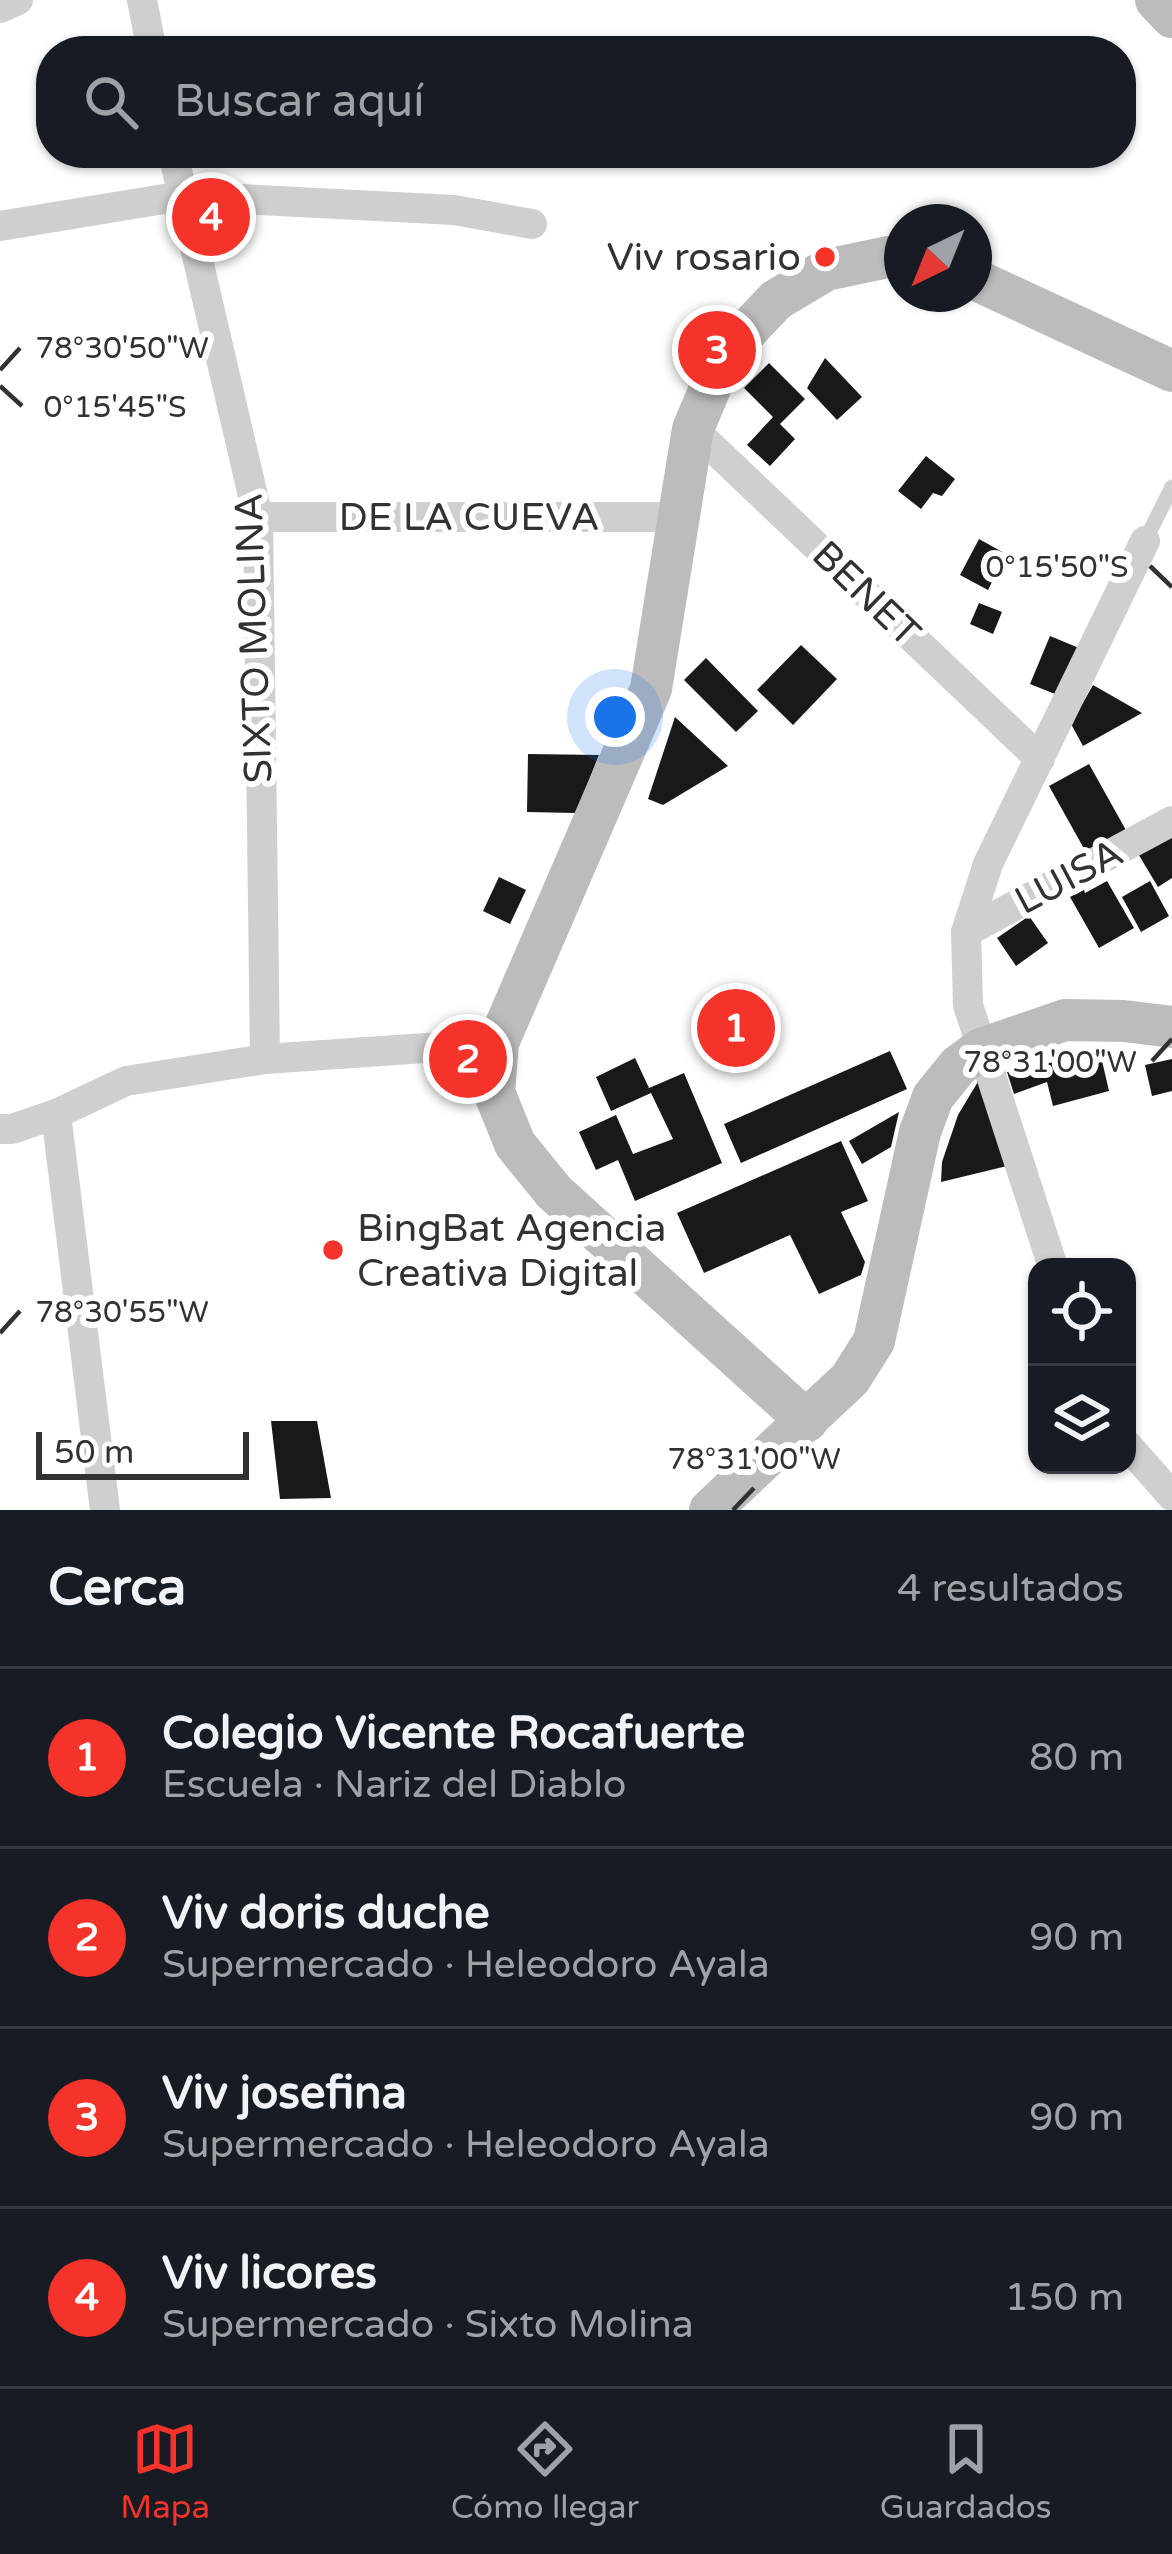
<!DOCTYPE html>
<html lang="es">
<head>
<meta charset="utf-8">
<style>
  :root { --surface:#171b24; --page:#242831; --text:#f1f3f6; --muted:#9ea1a6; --line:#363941; --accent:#f4332a }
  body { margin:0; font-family:"Varela Round",sans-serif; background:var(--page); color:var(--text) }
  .controls { position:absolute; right:36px; bottom:36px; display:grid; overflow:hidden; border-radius:24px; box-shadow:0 3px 9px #0004 }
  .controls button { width:108px; height:108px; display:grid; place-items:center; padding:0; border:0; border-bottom:3px solid var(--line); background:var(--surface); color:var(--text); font:60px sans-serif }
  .compass { position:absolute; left:884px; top:204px; width:108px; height:108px; border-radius:50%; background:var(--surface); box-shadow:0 3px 9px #0004; rotate:223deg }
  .scale { position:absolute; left:36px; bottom:30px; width:213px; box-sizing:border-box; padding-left:12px; border:6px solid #323232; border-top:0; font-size:33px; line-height:42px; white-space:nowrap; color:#323232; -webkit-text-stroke:9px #fff; paint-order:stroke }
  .you { position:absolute; left:615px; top:717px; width:42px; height:42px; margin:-30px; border:9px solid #fff; border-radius:50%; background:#1a73e8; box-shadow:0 0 0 18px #1a73e833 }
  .badge { display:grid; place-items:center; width:78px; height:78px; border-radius:50%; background:var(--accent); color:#fff; font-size:39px; font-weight:700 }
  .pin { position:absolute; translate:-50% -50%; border:6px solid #fff; box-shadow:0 3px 12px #0006 }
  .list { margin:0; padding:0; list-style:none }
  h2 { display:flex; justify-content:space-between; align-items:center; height:156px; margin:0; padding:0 48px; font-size:51px }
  h2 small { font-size:39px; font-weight:400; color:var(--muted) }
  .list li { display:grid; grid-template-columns:78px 1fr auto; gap:36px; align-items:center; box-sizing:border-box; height:180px; padding:0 48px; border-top:3px solid var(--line) }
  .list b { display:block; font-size:45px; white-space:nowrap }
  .list p { margin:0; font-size:39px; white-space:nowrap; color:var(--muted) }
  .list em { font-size:39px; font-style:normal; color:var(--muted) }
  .icon { flex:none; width:66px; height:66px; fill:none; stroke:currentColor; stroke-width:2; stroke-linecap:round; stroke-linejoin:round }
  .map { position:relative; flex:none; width:1172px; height:1510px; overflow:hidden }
  .search { position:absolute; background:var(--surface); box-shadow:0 3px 9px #0004; left:36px; right:36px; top:36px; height:132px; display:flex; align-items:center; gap:30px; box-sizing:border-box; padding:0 42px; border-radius:48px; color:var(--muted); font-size:45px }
  .sheet { height:876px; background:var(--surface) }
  nav { display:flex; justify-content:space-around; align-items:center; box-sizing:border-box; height:168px; border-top:3px solid var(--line); background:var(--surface); font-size:33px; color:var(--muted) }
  nav a { display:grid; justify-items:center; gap:6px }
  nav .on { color:var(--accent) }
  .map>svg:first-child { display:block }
  .building { fill:#191919 }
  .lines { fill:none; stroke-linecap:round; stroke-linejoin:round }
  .lane { stroke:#cfcfcf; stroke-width:15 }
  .street { stroke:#cfcfcf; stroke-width:30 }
  .secondary { stroke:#bcbcbc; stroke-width:42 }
  .ticks { fill:none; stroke:#323232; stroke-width:4.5 }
  .poi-dot { fill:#f4332a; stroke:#fff; stroke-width:4.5 }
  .labels { text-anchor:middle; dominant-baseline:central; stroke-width:12; stroke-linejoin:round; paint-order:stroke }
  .poi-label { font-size:39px; fill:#323232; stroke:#fff; text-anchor:end }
  .street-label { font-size:39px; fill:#323232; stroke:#fff }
  .ticks-label { font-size:30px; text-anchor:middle; fill:#323232; stroke:#fff; stroke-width:12; stroke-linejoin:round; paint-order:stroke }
</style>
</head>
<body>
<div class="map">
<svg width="1172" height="1510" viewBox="0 0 1172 1510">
  <rect width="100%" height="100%" fill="#fff"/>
  <g class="building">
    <path d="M825,358L862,397L837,420L807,388Z"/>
    <path d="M769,363L805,399L780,424L795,439L770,466L747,445L773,417L744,388Z"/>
    <path d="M926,456L955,479L942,496L933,493L921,509L898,491Z"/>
    <path d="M979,539L1006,554L988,590L960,575Z"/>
    <path d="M979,603L1002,612L993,634L970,624Z"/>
    <path d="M1050,636L1079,648L1060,696L1030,684Z"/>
    <path d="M801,645L837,679L793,725L757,690Z"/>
    <path d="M706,658L758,711L736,732L684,680Z"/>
    <path d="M1093,685L1142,713L1083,746L1071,724Z"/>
    <path d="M675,717L728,766L663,805L648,799Z"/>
    <path d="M528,754L599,755L576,813L527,812Z"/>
    <path d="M1089,764L1127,832L1087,854L1049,786Z"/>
    <path d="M1172,831V878L1158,887L1137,852Z"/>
    <path d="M499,877L526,890L510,924L483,911Z"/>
    <path d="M1107,881L1134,928L1099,948L1070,897L1084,890L1085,893Z"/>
    <path d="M1150,881L1169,916L1141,932L1122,897Z"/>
    <path d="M1029,916L1048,943L1016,966L997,938Z"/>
    <path d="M890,1051L907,1089L741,1163L724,1124Z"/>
    <path d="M1100,1052L1109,1091L1053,1106L1047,1082L1014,1094L1007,1072Z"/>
    <path d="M635,1058L649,1088L684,1073L722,1163L635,1201L618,1160L596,1170L579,1132L616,1115L633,1154L673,1139L651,1093L611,1111L596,1077Z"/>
    <path d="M1172,1059V1091L1152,1096L1145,1065Z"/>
    <path d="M979,1080L1007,1166L941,1182L942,1162L958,1115Z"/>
    <path d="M899,1112L891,1147L862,1164L849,1141Z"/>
    <path d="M841,1141L868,1201L841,1212L865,1262L861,1275L819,1294L790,1235L704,1273L677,1213Z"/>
    <path d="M271,1421H317L331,1498L280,1499Z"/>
  </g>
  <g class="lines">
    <path class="lane" d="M1145,541L1172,487"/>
    <g class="street">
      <path d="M142,0L152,51"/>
      <path d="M0,8L18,0"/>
      <path d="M173,153L258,517L265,1059"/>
      <path d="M0,226L182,196L454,210L532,224"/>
      <path d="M693,429L1040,759"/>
      <path d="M258,517H680"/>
      <path d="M966,932L1172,821"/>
      <path d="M56,1114L105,1510"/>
      <path d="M0,1129H12L56,1114L126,1081L265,1059L498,1043"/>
      <path d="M1053,1267L968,1005L966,932L988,864L1145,541"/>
      <path d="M1127,1445L1172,1496"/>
    </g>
    <g class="secondary">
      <path d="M1156,0L1172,17"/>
      <path d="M974,279L1172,371"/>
      <path d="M807,1421L554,1192L515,1144L494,1092L498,1043L651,689L693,429L724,355L776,300L826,270L888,257L902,259"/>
      <path d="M710,1510L850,1379L874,1341L920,1132L933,1097L958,1066L981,1049L1065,1020L1124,1021L1172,1027"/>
    </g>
  </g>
  <path class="ticks" d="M0,370L20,348M0,386L22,406M1150,566L1172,587M1152,1061L1172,1039M0,1333L20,1311M733,1510L754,1488"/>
  <g class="poi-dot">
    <circle cx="825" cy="257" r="12"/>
    <circle cx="333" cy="1250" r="12"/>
  </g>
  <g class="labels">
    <g class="poi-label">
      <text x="801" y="257">Viv rosario</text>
      <text x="357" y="1228" text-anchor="start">BingBat Agencia<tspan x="357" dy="45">Creativa Digital</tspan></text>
    </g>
    <g class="street-label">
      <text x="469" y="517">DE LA CUEVA</text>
      <text transform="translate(866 594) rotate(44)">BENET</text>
      <text transform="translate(254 638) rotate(-92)">SIXTO MOLINA</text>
      <text transform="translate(1069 877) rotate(-28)">LUISA</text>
    </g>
  </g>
  <g class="ticks-label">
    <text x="122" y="358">78°30'50"W</text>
    <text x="115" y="417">0°15'45"S</text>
    <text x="1057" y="577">0°15'50"S</text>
    <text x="1050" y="1072">78°31'00"W</text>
    <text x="122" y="1322">78°30'55"W</text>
    <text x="754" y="1469">78°31'00"W</text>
  </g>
</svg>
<div class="controls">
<button><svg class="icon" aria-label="locate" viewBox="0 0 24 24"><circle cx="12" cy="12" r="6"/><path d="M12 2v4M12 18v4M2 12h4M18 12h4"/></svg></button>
<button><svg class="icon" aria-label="layers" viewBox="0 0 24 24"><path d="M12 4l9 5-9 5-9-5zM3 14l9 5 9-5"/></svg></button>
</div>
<svg class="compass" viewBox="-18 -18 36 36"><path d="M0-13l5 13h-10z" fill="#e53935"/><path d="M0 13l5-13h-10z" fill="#9ea1a6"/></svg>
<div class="scale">50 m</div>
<div class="you"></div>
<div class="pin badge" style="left:736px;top:1028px">1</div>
<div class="pin badge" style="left:468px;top:1059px">2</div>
<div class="pin badge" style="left:717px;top:350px">3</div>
<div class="pin badge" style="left:211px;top:217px">4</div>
<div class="search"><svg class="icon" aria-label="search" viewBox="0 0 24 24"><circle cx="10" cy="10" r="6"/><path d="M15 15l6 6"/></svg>Buscar aquí</div>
</div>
<section class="sheet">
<h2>Cerca<small>4 resultados</small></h2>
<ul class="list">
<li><span class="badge">1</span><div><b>Colegio Vicente Rocafuerte</b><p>Escuela · Nariz del Diablo</p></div><em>80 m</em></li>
<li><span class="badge">2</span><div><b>Viv doris duche</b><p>Supermercado · Heleodoro Ayala</p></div><em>90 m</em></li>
<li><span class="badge">3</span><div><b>Viv josefina</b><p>Supermercado · Heleodoro Ayala</p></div><em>90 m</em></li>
<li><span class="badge">4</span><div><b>Viv licores</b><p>Supermercado · Sixto Molina</p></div><em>150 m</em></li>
</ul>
</section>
<nav>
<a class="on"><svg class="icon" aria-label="map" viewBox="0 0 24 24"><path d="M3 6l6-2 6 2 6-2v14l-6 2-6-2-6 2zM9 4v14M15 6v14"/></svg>Mapa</a>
<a><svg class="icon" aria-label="directions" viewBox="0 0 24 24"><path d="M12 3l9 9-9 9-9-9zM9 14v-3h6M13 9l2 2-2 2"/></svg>Cómo llegar</a>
<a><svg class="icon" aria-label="saved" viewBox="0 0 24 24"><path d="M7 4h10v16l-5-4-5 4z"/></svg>Guardados</a>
</nav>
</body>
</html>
